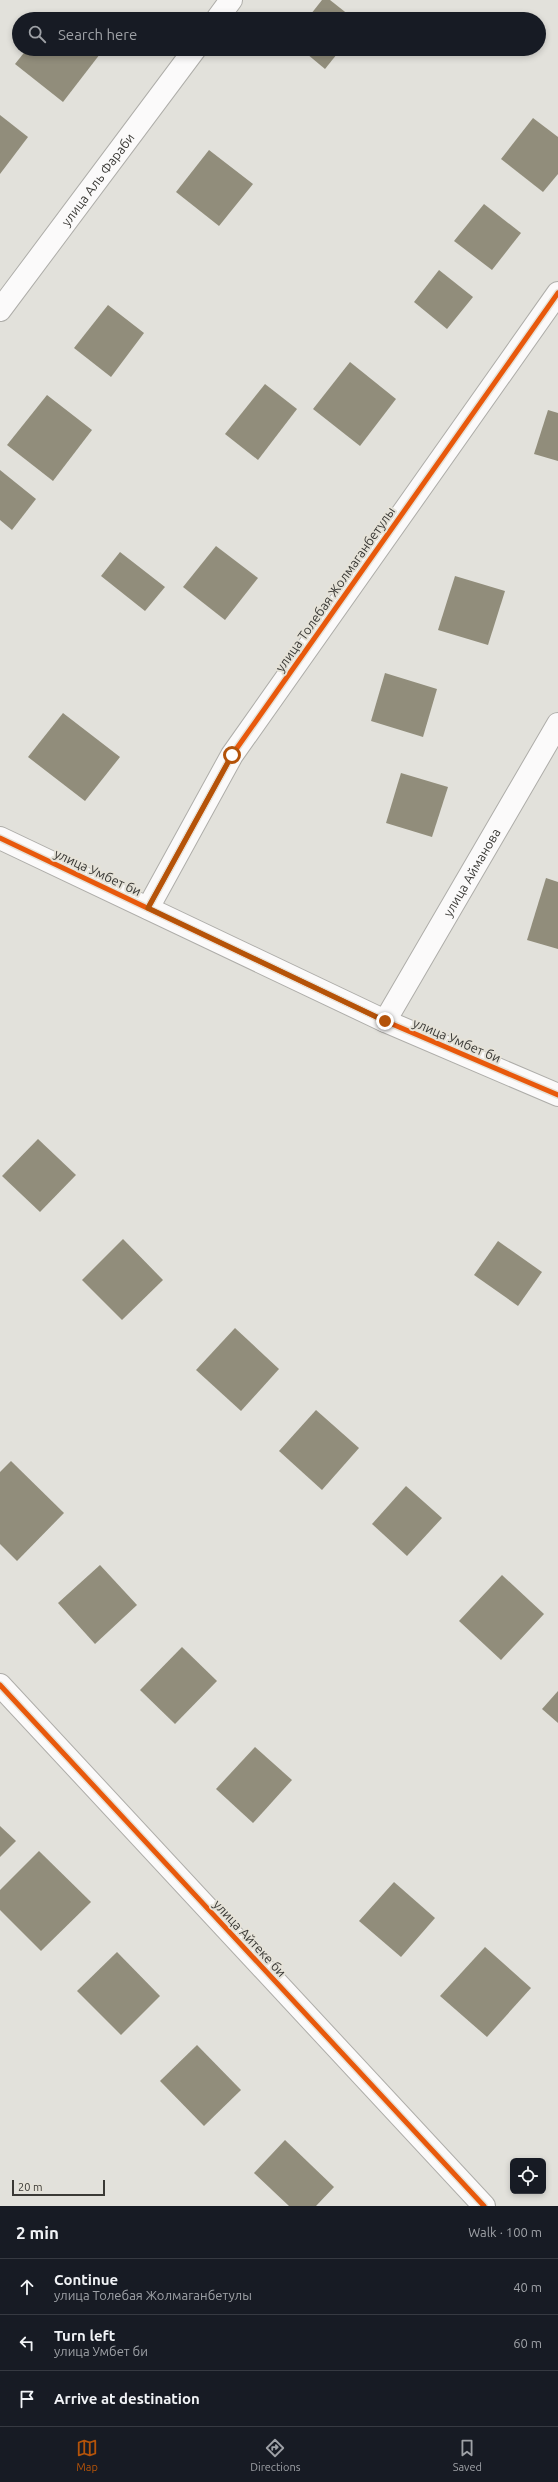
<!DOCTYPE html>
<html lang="en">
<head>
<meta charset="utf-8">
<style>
  :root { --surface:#171b24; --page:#242831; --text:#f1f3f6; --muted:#9ea1a6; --line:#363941; --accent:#b45309 }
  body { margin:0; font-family:Ubuntu,sans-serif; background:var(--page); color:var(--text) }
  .controls { position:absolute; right:12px; bottom:12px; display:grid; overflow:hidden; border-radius:6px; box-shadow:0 2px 6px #0003 }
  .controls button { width:36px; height:36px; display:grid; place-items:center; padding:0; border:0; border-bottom:1px solid var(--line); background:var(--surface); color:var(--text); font:20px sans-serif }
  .scale { position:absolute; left:12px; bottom:10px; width:93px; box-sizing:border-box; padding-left:4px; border:2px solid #3a3935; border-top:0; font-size:11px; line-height:14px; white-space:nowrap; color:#3a3935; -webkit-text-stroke:3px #e5e2d8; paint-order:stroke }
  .stop { position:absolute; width:12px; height:12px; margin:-9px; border:3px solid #b45309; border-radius:50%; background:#fff }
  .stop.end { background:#b45309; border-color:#fff; box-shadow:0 1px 4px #0008 }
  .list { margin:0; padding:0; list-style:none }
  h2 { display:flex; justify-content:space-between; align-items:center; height:52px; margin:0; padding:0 16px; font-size:17px }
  h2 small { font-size:13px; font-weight:400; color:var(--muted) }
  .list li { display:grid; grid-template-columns:26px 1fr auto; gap:12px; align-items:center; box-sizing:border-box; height:56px; padding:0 16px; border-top:1px solid var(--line) }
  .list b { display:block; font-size:15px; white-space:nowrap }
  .list p { margin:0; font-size:13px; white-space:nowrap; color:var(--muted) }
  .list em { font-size:13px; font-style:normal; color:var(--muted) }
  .icon { flex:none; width:22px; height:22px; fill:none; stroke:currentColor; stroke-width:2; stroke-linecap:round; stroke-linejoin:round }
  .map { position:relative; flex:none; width:558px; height:2206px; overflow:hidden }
  .search { position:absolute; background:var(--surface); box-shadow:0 2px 6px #0003; left:12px; right:12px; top:12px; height:44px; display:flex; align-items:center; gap:10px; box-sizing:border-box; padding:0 14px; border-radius:22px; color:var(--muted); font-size:15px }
  .sheet { height:220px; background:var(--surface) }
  nav { display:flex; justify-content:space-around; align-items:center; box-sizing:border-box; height:56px; border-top:1px solid var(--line); background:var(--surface); font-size:11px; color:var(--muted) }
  nav a { display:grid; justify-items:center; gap:2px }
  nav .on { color:var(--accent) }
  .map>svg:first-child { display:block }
  .building { fill:#918d7b }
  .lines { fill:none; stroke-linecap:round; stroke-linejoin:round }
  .street-casing { stroke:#aeada9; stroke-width:24 }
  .secondary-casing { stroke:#aeada9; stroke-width:24 }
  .street { stroke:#fbfafa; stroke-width:22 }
  .secondary { stroke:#fbfafa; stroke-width:22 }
  .cycleway-casing { stroke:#e5e2d8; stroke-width:8 }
  .cycleway { stroke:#e8590c; stroke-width:5 }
  .route { stroke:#b45309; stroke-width:5 }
  .labels { text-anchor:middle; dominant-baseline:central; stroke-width:4; stroke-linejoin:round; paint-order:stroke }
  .street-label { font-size:13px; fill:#3a3935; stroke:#e5e2d8 }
</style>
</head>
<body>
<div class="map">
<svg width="558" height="2206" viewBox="0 0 558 2206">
  <rect width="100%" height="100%" fill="#e2e1db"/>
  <g class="building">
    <path d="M322,0H330L354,19H307Z"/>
    <path d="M27,49H93L100,54L63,102L15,64Z"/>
    <path d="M301,49H341L325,69Z"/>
    <path d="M0,115L28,137L0,174Z"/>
    <path d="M533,118L558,137V174L543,192L501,159Z"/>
    <path d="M209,150L253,184L219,226L176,192Z"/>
    <path d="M484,204L521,233L492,270L454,241Z"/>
    <path d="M439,270L473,297L447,329L414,302Z"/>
    <path d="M108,305L144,333L111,377L74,348Z"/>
    <path d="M350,362L396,399L360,446L313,409Z"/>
    <path d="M265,384L297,409L258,460L225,434Z"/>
    <path d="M47,395L92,430L53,481L7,445Z"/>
    <path d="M548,410L558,413V461L534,454Z"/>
    <path d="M0,470L36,499L12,530L0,520Z"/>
    <path d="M216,546L258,578L225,620L183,587Z"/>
    <path d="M120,552L165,587L145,611L101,576Z"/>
    <path d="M455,576L505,591L488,645L438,630Z"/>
    <path d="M385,673L437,689L423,737L371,721Z"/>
    <path d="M63,713L120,757L85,801L28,757Z"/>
    <path d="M401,773L448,787L432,837L386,823Z"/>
    <path d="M546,878L558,882V949L527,940Z"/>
    <path d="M38,1139L76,1175L40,1212L2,1176Z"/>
    <path d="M123,1239L163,1280L122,1320L82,1280Z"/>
    <path d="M498,1241L542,1272L518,1306L474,1275Z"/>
    <path d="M235,1328L279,1369L241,1411L196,1370Z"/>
    <path d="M316,1410L359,1448L322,1490L279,1451Z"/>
    <path d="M11,1461L64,1513L17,1561L0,1544V1472Z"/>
    <path d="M406,1486L442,1518L407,1556L372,1524Z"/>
    <path d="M100,1565L137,1605L95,1644L58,1603Z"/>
    <path d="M502,1575L544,1614L501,1660L459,1621Z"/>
    <path d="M182,1647L217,1681L175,1724L140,1690Z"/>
    <path d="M558,1691V1723L542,1709Z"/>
    <path d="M255,1747L292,1780L253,1823L216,1789Z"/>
    <path d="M0,1826L16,1841L0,1857Z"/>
    <path d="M39,1851L91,1902L41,1951L0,1910V1890Z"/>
    <path d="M394,1882L435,1918L401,1957L359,1921Z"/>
    <path d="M485,1947L531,1988L487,2037L440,1996Z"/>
    <path d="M117,1952L160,1996L121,2035L77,1991Z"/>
    <path d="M197,2045L241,2090L204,2126L160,2081Z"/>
    <path d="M285,2140L334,2187L316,2206H289L254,2173Z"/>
  </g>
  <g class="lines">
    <defs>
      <g id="street">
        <path d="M217,19L231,0"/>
        <path id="s1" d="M0,310L195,49"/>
        <path d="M148,908L232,755L558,293"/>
        <path id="s2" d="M385,1021L558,724"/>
        <path d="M0,1685L484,2206"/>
      </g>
      <path id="secondary" d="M0,838L385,1021L558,1095"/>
    </defs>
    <use href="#street" class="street-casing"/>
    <use href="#secondary" class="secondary-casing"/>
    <use href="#street" class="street"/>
    <use href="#secondary" class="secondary"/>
    <defs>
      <g id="cycleway">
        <path d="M0,838L385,1021L558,1095"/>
        <path d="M148,908L232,755L558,293"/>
        <path d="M0,1685L484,2206"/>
      </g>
    </defs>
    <use href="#cycleway" class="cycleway-casing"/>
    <use href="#cycleway" class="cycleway"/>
  </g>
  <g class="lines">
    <path class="route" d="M232,755L148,908L385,1021"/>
  </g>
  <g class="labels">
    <g class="street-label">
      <text stroke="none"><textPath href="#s1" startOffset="163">улица Аль Фараби</textPath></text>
      <text transform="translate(335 589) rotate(-55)">улица Толебая Жолмаганбетулы</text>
      <text transform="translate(98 872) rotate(25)">улица Умбет би</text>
      <text stroke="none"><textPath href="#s2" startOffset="172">улица Айманова</textPath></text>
      <text transform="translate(457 1040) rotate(23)">улица Умбет би</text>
      <text transform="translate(250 1938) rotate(47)">улица Айтеке би</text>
    </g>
  </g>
</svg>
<div class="controls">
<button><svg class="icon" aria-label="locate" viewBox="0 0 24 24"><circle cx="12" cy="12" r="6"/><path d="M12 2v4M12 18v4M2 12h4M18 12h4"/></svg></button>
</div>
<div class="scale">20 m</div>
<div class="stop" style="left:232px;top:755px"></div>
<div class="stop end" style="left:385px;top:1021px"></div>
<div class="search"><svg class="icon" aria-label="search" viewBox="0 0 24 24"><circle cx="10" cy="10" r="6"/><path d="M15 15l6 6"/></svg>Search here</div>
</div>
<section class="sheet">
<h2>2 min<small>Walk · 100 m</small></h2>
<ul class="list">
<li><svg class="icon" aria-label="ahead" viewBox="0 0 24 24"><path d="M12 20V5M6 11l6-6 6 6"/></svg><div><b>Continue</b><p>улица Толебая Жолмаганбетулы</p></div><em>40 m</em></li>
<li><svg class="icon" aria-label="left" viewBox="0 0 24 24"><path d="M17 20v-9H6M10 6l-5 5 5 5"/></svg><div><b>Turn left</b><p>улица Умбет би</p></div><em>60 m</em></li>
<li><svg class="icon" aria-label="arrive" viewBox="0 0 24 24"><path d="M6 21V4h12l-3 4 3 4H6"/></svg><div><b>Arrive at destination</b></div></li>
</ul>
</section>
<nav>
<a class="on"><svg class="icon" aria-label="map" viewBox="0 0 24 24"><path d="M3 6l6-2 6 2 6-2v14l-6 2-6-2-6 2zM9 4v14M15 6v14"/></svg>Map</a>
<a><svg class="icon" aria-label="directions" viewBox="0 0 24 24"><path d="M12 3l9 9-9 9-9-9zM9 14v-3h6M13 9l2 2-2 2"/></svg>Directions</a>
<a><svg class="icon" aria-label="saved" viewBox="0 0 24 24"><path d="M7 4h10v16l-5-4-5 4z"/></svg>Saved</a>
</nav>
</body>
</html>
